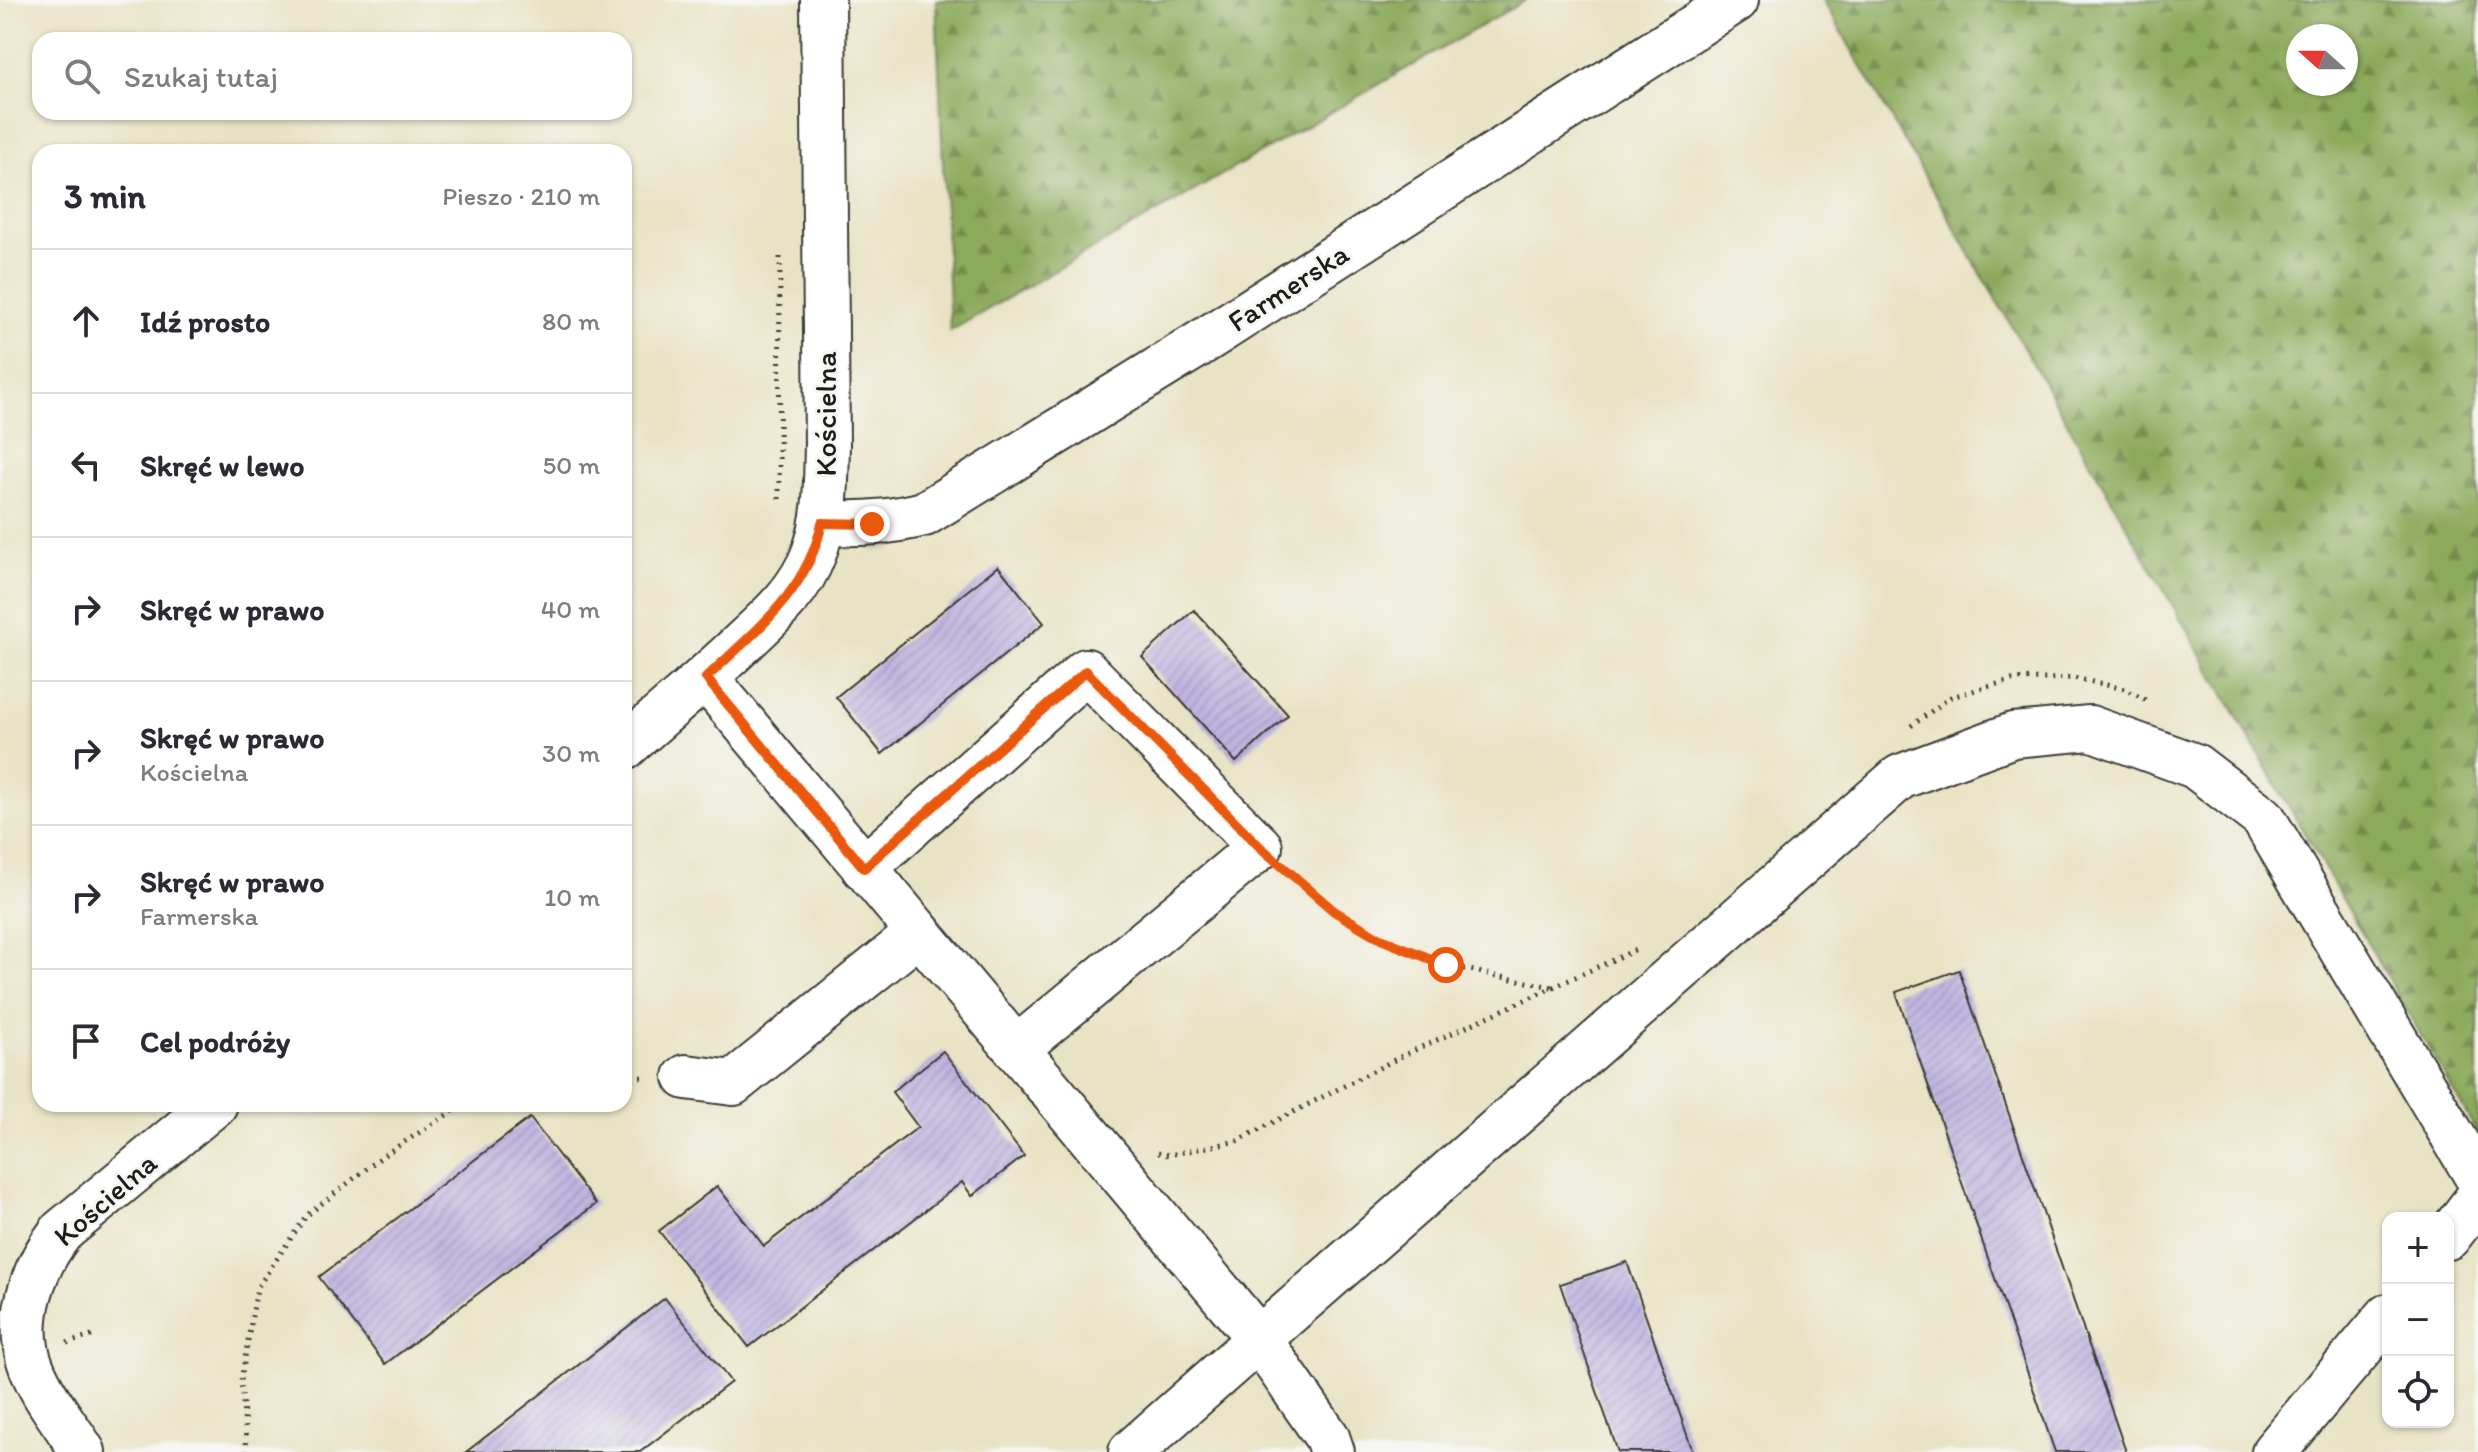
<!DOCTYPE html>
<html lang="pl">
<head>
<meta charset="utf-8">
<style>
  :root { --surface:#fff; --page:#f7f7f7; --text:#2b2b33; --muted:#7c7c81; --line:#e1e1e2 }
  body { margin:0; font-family:Itim,sans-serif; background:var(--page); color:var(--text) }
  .controls { position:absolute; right:24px; bottom:24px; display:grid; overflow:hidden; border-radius:16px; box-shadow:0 2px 6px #0004 }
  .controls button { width:72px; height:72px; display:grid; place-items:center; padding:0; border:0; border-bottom:2px solid var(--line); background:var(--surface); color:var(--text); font:40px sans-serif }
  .compass { position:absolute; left:2286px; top:24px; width:72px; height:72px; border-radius:50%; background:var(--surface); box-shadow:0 2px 6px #0004; rotate:291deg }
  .stop { position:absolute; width:24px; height:24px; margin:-18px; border:6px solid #ea580c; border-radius:50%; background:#fff }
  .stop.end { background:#ea580c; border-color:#fff; box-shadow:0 2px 8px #0008 }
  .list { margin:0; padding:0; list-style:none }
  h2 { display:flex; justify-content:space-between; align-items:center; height:104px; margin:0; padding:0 32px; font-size:34px }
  h2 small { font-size:26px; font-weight:400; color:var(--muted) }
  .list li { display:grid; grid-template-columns:52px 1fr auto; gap:24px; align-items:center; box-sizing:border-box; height:144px; padding:0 32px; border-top:2px solid var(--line) }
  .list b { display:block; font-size:30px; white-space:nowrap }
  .list p { margin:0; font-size:26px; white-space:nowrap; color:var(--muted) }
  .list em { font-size:26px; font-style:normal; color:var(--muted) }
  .icon { flex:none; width:44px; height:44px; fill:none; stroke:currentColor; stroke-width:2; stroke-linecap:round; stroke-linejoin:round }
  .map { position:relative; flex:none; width:2478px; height:1452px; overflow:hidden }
  .search { position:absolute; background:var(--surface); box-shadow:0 2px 6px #0004; left:32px; top:32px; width:600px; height:88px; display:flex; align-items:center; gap:20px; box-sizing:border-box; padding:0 28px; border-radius:24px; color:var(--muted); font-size:30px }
  .panel { position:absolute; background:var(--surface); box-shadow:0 2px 6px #0004; left:32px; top:144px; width:600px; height:968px; border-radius:24px }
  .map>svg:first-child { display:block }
  .forest { fill:url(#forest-firs); stroke:#54633c; stroke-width:2; fill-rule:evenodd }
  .building { fill:url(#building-hatch) }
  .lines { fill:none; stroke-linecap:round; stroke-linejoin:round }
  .minor-casing { stroke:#3b3a35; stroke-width:48 }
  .path { stroke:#3b3a35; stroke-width:5; stroke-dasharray:2 6; stroke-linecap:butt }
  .minor { stroke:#fff; stroke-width:44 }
  .route { stroke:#ea580c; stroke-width:10 }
  .labels { text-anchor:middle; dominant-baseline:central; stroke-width:6; stroke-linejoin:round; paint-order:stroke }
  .street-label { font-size:30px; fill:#1c1c1c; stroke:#f6f6f2 }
</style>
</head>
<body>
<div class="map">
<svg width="2478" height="1452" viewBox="0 0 2478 1452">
  <defs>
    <pattern id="forest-firs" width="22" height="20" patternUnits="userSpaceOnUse" patternTransform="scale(2)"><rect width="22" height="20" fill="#8caa5c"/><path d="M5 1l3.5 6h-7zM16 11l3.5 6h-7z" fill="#728a4b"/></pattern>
    <pattern id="building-hatch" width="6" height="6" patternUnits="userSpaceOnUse" patternTransform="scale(2)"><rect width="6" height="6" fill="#c0b5e0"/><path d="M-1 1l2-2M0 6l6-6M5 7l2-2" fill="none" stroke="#a49bc0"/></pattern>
  </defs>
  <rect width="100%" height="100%" fill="#f6f6f2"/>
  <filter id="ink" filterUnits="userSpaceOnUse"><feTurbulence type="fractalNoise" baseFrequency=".0125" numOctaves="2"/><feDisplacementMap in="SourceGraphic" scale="16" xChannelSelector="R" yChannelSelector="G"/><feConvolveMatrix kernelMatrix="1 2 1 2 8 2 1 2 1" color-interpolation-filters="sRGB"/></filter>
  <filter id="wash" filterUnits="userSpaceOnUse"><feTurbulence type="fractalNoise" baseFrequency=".006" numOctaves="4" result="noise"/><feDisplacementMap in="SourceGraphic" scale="32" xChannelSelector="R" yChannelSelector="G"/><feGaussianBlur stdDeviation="1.8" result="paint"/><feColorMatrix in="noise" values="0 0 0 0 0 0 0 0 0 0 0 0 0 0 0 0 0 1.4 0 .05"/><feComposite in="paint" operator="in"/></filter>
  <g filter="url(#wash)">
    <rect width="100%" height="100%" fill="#e9e3c5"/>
    <g class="forest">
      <path d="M936,0H1526L950,331Z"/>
      <path d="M1823,0H2478V1134ZM2298,36H2346V84H2298Z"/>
    </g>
    <g id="blocks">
      <g class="building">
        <path d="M998,566L1044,623L882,754L836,697Z"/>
        <path d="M1194,610L1288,715L1236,762L1142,657Z"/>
        <path d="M1959,970L2126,1452H2055L1896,992Z"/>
        <path d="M943,1051L1024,1156L972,1196L962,1182L749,1347L659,1231L717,1186L764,1246L918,1127L892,1092Z"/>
        <path d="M530,1118L596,1204L385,1364L319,1277Z"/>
        <path d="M1627,1262L1693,1452H1618L1560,1284Z"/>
        <path d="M665,1298L731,1382L640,1452H466Z"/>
      </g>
    </g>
  </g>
  <g filter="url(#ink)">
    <use href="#blocks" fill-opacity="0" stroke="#3b3a35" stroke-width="2"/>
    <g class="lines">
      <defs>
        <g id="minor">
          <path d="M822,523C857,524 889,523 924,514L1196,346L1736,0"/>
          <path d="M706,678L1259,1339L1900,777L2013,735L2090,728L2195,766L2263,818L2478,1178"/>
          <path d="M624,748C662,714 701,682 738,647C768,619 800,592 814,553C827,518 826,480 827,444L823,0"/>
          <path d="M864,868L1086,671L1260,847L1016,1049"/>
          <path d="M686,1077L733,1083L919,933"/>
          <path d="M2448,1237L2478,1198"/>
          <path d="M83,1452C66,1424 43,1398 31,1366C14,1321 33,1267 62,1231L215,1104"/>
          <path d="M1131,1452L1259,1339L1327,1437L1332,1452"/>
          <path d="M2274,1452L2388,1316"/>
        </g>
      </defs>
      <use href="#minor" class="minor-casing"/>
      <g class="path">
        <path d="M779,499L780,257"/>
        <path d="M1911,726L1951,697L2012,680L2074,678L2125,689L2149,702"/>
        <path d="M1291,873C1319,898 1346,922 1380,939C1433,966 1494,975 1552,987"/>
        <path d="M624,1077H647"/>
        <path d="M1158,1153L1169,1155L1237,1141L1406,1054L1635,950"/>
        <path d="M67,1343L95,1335"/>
        <path d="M247,1452L241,1381L257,1288L306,1216L384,1155L464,1104"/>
      </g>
      <use href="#minor" class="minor"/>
    </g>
  </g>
  <g class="lines" filter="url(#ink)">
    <path class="route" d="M872,524L822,523C807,593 755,631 706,678L864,868L1086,671L1260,847L1334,911L1381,939L1446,965"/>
  </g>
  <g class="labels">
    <g class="street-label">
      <text transform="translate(1288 287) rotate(-33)">Farmerska</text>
      <text transform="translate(825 414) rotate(-90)">Kościelna</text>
      <text transform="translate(105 1199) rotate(-41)">Kościelna</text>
    </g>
  </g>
</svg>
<div class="controls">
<button>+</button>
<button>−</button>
<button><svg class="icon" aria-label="locate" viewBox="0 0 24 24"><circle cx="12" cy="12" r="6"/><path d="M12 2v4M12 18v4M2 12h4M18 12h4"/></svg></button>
</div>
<svg class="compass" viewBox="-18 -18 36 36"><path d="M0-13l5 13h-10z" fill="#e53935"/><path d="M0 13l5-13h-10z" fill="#7c7c81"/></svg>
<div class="stop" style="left:1446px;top:965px"></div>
<div class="stop end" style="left:872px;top:524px"></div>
<div class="search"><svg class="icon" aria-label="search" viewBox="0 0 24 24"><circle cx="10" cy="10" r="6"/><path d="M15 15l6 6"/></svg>Szukaj tutaj</div>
<section class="panel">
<h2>3 min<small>Pieszo · 210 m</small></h2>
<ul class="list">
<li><svg class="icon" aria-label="ahead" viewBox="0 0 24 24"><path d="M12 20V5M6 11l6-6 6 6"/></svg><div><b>Idź prosto</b></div><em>80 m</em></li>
<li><svg class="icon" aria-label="left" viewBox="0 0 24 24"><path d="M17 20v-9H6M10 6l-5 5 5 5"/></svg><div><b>Skręć w lewo</b></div><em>50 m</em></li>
<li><svg class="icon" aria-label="right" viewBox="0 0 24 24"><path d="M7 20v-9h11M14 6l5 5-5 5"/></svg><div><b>Skręć w prawo</b></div><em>40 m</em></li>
<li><svg class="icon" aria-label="right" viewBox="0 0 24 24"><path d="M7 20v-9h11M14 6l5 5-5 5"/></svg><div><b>Skręć w prawo</b><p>Kościelna</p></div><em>30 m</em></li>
<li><svg class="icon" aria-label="right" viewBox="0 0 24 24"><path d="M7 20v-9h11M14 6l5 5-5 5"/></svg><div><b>Skręć w prawo</b><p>Farmerska</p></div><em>10 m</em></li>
<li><svg class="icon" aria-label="arrive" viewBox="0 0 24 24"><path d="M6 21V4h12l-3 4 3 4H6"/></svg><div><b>Cel podróży</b></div></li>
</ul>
</section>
</div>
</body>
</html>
